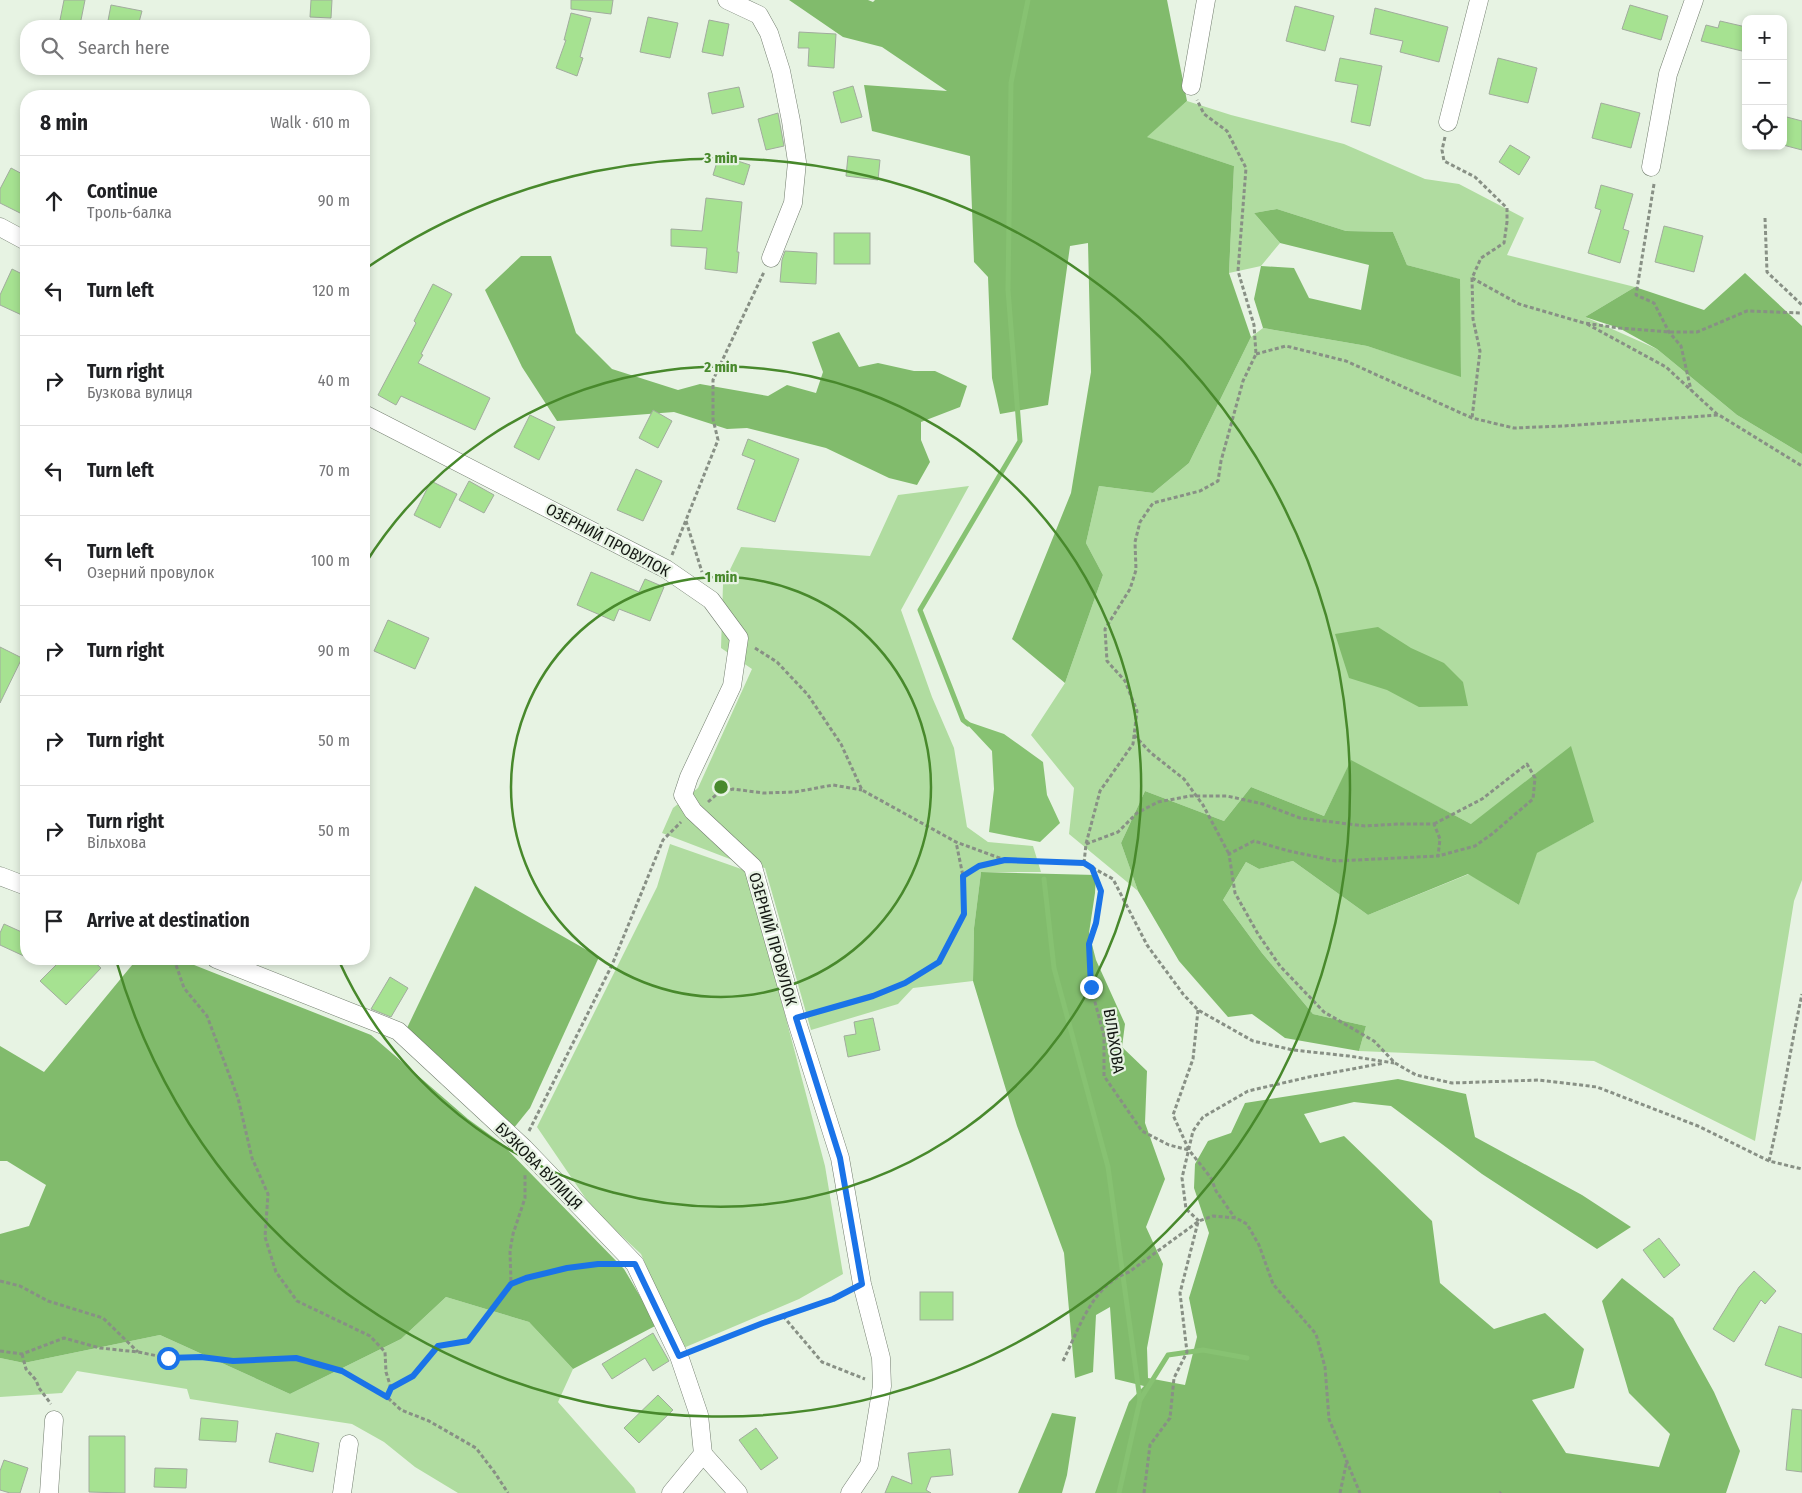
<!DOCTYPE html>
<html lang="en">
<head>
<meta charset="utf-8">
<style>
  :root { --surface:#fff; --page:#f6f6f6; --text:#202124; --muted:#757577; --line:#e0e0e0 }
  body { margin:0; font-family:"Fira Sans Condensed",sans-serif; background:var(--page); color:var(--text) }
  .controls { position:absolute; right:15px; top:15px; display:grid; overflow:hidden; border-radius:10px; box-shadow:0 2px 8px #0003 }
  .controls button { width:45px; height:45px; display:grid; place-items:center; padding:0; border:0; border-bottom:1px solid var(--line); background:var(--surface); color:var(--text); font:25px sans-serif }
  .stop { position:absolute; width:15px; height:15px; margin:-11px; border:4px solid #1a73e8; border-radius:50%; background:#fff }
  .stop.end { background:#1a73e8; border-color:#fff; box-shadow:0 1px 5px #0008 }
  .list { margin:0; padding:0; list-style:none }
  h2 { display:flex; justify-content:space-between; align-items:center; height:65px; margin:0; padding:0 20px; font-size:21px }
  h2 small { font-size:16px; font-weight:400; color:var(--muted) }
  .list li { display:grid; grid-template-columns:32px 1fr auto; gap:15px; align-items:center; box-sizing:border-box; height:90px; padding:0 20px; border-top:1px solid var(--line) }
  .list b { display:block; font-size:19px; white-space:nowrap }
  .list p { margin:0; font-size:16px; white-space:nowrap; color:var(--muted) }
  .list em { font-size:16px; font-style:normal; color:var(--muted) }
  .icon { flex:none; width:28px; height:28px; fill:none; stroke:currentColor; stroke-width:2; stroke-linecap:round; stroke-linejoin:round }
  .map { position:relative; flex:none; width:1802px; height:1493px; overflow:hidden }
  .search { position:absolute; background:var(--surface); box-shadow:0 2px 8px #0003; left:20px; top:20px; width:350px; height:55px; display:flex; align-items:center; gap:12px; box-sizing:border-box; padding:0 18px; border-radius:20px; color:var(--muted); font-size:19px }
  .panel { position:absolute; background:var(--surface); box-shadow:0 2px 8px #0003; left:20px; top:90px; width:350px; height:875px; border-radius:20px }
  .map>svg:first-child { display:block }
  .green { fill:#b0dca0 }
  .forest { fill:#81bb6c }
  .water { fill:#87c272 }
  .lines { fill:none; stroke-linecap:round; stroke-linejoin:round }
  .stream { stroke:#87c272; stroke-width:5 }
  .building { fill:#a6e291; stroke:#a1ac9d }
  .minor-casing { stroke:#737e6f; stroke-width:19 }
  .path { stroke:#889085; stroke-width:3; stroke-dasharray:4 2.5; stroke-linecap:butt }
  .minor { stroke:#fff; stroke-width:18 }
  .route { stroke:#1a73e8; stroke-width:6 }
  .ring { fill:none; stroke:#48892c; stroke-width:2.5 }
  .labels { text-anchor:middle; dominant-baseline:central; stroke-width:4.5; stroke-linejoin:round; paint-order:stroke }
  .street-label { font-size:16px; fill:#141813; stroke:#e7f3e3 }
  .centre { fill:#48892c; stroke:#e7f3e3; stroke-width:2.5 }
  .ring-label { font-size:15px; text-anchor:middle; font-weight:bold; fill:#48892c; stroke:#e7f3e3; stroke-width:4.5; stroke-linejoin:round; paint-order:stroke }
</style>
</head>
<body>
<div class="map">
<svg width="1802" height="1493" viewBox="0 0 1802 1493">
  <rect width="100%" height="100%" fill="#e7f3e3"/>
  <g class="green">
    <path d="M1187,101L1231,115L1344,144L1425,179L1459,184L1524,218L1507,255L1635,287L1585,317L1657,349L1737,415L1802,454V880L1794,901L1755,1141L1594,1061L1359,1051L1366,1026L1313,1014L1262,953L1223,900L1246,862L1259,869L1293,861L1368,915L1469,874L1519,905L1536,853L1594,822L1471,824L1351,761L1324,816L1251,787L1224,821L1145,791L1121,843L1138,891L1069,834L1074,788L1031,735L1065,683L1103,575L1086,543L1099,486L1153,493L1189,463L1251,337L1263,328L1367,346L1461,376L1459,279L1407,265L1393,232L1346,231L1277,209L1254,213L1280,243L1261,266L1229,273L1234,166L1146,137Z"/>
    <path d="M969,486L901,610L932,697L954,748L967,827L988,842L1033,846L1041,872H981L974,928L973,981L913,988L898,1004L811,1030L765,868L743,864L662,833L673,808L698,788L752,669L721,648L723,584L741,547L870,556L898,495Z"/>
    <path d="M670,844L747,871L825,1166L843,1274L799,1299L681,1349L641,1254L598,1214L586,1199L537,1127L657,887Z"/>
    <path d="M446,1297L529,1322L573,1369L558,1402L634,1488L636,1493H458L415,1467L384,1442L352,1424L190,1399L187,1389L77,1371L62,1393L0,1397V1358L24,1363L160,1335L290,1394L401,1339Z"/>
  </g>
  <g class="forest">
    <path d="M789,0H868L873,2L875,0H1167L1187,101L1147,137L1234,166L1229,273L1251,337L1189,463L1153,493L1099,486L1086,543L1103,575L1065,683L1012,639L1071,493L1091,372L1088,243L1070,246L1048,405L1000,414L992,378L988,277L974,262L970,156L872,131L864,85L947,91L882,47L843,37Z"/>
    <path d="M1277,209L1346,231L1393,232L1407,265L1460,279L1461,377L1367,346L1263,328L1254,299L1261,266L1294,268L1309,298L1361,310L1369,265L1280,243L1254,213Z"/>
    <path d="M521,256H551L576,333L612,369L678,390L700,384L768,396L787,385L816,393L823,372L812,342L839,332L859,367L878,363L914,371H935L967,386L960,407L921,422V440L930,462L917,485L889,478L826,448L747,428L727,429L674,412L557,421L522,367L485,290Z"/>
    <path d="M1745,273L1802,326V454L1737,415L1657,349L1619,328L1585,317L1635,287L1704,310Z"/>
    <path d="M1378,627L1411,648L1444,663L1463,682L1468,706L1419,707L1387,690L1349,678L1335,634Z"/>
    <path d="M1571,746L1594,822L1537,853L1519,905L1468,874L1368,915L1293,861L1259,869L1246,862L1223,900L1262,953L1313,1014L1366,1026L1359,1051L1285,1038L1252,1014L1228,1017L1179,961L1138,891L1121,843L1145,791L1224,821L1251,787L1324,816L1351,760L1471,824Z"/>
    <path d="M981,872L1096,875L1095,893L1089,933L1096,960L1125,1024L1122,1047L1147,1071L1145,1123L1165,1179L1146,1227L1163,1264L1147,1348L1148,1378L1185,1385L1197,1337L1189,1298L1209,1233L1194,1188L1195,1164L1208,1141L1231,1133L1245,1103L1398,1079L1466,1094L1475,1137L1582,1195L1631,1227L1597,1249L1482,1174L1391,1106L1354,1102L1304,1114L1320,1143L1344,1136L1432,1221L1440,1283L1494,1329L1545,1313L1584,1349L1574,1388L1532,1400L1566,1453L1659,1467L1670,1434L1629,1393L1602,1301L1622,1278L1673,1318L1714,1392L1740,1451L1726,1493H1095L1129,1402L1144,1386L1115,1379L1110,1307L1096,1315L1093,1372L1075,1378L1064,1253L1017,1126L973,981L974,928Z"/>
    <path d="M475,886L599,957L530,1108L513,1129L407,1028Z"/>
    <path d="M137,959H179L371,1035L468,1119L501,1143L624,1269L657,1325L573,1369L529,1322L446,1297L401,1339L290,1394L160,1335L24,1363L0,1358V1234L29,1226L46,1185L7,1161H0V1046L44,1072Z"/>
    <path d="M1052,1413L1076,1417L1067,1475L1062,1493H1018Z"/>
  </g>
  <path class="water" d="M963,720L1004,734L1043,762L1047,795L1060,823L1040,842L989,832L994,789L992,751Z"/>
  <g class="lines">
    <g class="stream">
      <path d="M968,724L963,720L920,610L1020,441L1008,290L1011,83L1028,0"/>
      <path d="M1044,879L1054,968L1108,1167L1140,1400L1119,1493"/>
      <path d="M1140,1400L1168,1355L1203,1350L1247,1358"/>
    </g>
  </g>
  <g class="building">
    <path d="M64,0H85L80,25L60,20Z"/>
    <path d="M311,0H332L331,18L310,17Z"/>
    <path d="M571,0H613L611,14L571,9Z"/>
    <path d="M111,5L142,11L138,26H107Z"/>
    <path d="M1630,5L1668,16L1661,40L1622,29Z"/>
    <path d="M1295,6L1334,16L1325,51L1286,41Z"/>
    <path d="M1375,8L1448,27L1439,62L1400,52L1403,41L1370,34Z"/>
    <path d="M571,13L591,18L580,57L583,58L577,76L556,68L566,40H564Z"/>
    <path d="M648,17L678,23L670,58L640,52Z"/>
    <path d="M709,20L729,24L723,56L702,52Z"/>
    <path d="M1720,21L1746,27V52L1701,41L1706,25L1718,28Z"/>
    <path d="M799,32L836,34L834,68L808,66L809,48H798Z"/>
    <path d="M1340,58L1382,66L1370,126L1351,122L1358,85L1335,81Z"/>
    <path d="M1498,58L1537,68L1528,103L1489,94Z"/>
    <path d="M853,86L862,117L841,123L833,92Z"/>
    <path d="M739,87L744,107L712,114L708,93Z"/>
    <path d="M1601,103L1640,113L1631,148L1592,138Z"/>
    <path d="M778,113L784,146L766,150L758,119Z"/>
    <path d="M1783,116L1802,121V150L1783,145Z"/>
    <path d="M1510,145L1530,157L1519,175L1499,162Z"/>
    <path d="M719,155L750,165L744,185L713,175Z"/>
    <path d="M848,156L880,160L878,180L846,176Z"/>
    <path d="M11,168L26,176V206L22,214L0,203V189Z"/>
    <path d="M1601,185L1633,194L1623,229L1629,231L1620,263L1588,253L1601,210L1595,208Z"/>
    <path d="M706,198L742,202L737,252H739L737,273L705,269L707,248L671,246V229L702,231Z"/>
    <path d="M1664,226L1703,236L1694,272L1655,262Z"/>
    <rect x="834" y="233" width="36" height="31"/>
    <path d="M785,251L817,253L816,284L780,282L782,260Z"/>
    <path d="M12,269L26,276V317L0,305V295Z"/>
    <path d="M433,284L452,294L421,354L423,355L418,363L490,398L475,430L401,396L396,405L378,395L416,323L414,321Z"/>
    <path d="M653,410L672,421L658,448L639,438Z"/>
    <path d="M530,415L555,427L539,460L514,447Z"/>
    <path d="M748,439L799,459L775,522L737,509L755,460L742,455Z"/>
    <path d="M636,469L662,481L643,521L617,510Z"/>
    <path d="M431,481L457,494L440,528L414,515Z"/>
    <path d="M469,481L494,495L484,513L459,500Z"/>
    <path d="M591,572L639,592L645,579L664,587L650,621L619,609L614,621L577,605Z"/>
    <path d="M388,620L429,638L415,669L374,651Z"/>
    <path d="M0,647L22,658L0,703Z"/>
    <path d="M4,924L26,934V957L0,945V933Z"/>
    <path d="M62,959H91L101,968L66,1005L40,981Z"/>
    <path d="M390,977L408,988L391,1017L371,1009Z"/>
    <path d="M873,1018L880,1050L848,1057L844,1036L856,1034L854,1022Z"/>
    <path d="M1659,1238L1680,1265L1664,1278L1643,1250Z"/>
    <path d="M1754,1271L1776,1291L1765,1304L1761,1300L1734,1342L1713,1329L1739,1287Z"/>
    <rect x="920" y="1292" width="33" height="28"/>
    <path d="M1779,1326L1802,1334V1378L1765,1365Z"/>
    <path d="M653,1333L669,1361L653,1371L645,1358L612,1379L602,1364Z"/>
    <path d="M658,1395L673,1410L639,1443L624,1428Z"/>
    <path d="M1792,1409L1802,1410V1472L1786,1470Z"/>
    <path d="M201,1418L238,1421L236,1442L199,1440Z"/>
    <path d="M756,1428L778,1458L761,1470L739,1440Z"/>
    <path d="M276,1433L319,1443L313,1472L269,1462Z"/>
    <path d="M89,1436H125V1493L89,1492Z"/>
    <path d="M950,1449L953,1475L931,1477L926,1490L931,1493H885L892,1476L912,1484L908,1453Z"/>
    <path d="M4,1460L28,1468L20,1493H10L0,1490V1471Z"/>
    <path d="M155,1468L187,1469L186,1488L154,1487Z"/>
  </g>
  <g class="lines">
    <defs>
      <g id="minor">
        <path d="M727,0L759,15L769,33L781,71L791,121L797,162L793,203L771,258"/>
        <path d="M1191,86L1206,0"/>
        <path d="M1448,122L1479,0"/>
        <path d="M1651,167L1668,74L1694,0"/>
        <path d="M0,227L26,241"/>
        <path d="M364,414L666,569L711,600L739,638L732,686L689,777L683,795L693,811L753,867L796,1019L840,1158L862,1284L881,1358L882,1386L869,1465L850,1493"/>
        <path d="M0,876L26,886"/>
        <path d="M216,959L398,1031L524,1148L635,1264L679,1356L699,1415L703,1454L671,1493"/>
        <path d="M703,1454L738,1493"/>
        <path d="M49,1493L54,1420"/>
        <path d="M342,1493L349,1444"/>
      </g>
    </defs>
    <use href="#minor" class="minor-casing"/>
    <g class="path">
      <path d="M1445,137L1442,150L1444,161L1475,177L1507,208V222L1504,243L1481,258L1472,278L1473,319L1480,351L1472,418"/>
      <path d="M1654,184L1636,295L1654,303L1669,332L1681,346L1691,390"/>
      <path d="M1765,218L1767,272L1802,305"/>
      <path d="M1472,278L1519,304L1584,323L1619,328L1669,332H1697L1747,311L1802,313"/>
      <path d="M1587,324L1666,367L1718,415"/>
      <path d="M1256,354L1286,346L1346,361L1472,418L1514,428L1563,426L1719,415L1802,466"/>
      <path d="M686,521L702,572"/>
      <path d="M672,555L718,440L713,419V380L764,272"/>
      <path d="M755,648L777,662L808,695L841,744L862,790L956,842L1005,860L1084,863L1113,879L1147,945L1183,994L1198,1010L1253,1041L1293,1050L1349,1056L1394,1063"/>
      <path d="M1134,735L1151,753L1184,779L1203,805L1229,854"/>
      <path d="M708,802L717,794L733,789L763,793L795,792L833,785L862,790"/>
      <path d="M1434,824L1482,799L1527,764L1535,778L1533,799L1492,834L1475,846L1438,856"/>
      <path d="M1086,844L1118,832L1137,813L1158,802L1190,796H1227L1263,804L1300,818L1365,826L1399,824H1434L1440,839L1438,856L1336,861L1289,851L1254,841L1229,854L1235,893L1258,934L1280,966L1324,1012L1374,1041L1395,1063L1416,1075L1452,1083L1539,1080L1597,1087L1698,1126L1769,1161L1802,1169"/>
      <path d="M1084,863L1086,844L1100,791L1133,744L1137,711L1125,681L1107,661L1105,629L1130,589L1136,570L1135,542L1140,522L1153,503L1200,491L1218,481L1221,461L1243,381L1256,354L1254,325L1238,271L1246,168L1227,131L1204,114L1197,100"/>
      <path d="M1092,869L1101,891L1096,923L1089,944V968L1091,987L1104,1036V1076L1142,1131L1169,1145L1189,1150"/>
      <path d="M963,876L979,866L1004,861"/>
      <path d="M174,959L184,988L207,1016L238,1098L252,1158L268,1194L265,1237L276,1272L297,1301L370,1336L385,1352L386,1372L391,1388L387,1397"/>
      <path d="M1198,1010L1193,1059L1173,1115L1189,1150L1211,1178L1216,1191L1235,1218"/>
      <path d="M810,1014L873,996L905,983L939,963L964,914L963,876L956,842"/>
      <path d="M529,1131L612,965L663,840L681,822"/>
      <path d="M1769,1161C1782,1106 1790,1050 1802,994"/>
      <path d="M1199,1221L1186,1209L1182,1178L1193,1131L1203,1117L1248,1091L1309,1077L1384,1063"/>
      <path d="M0,1281L20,1286L48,1301L103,1318L138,1352"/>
      <path d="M511,1284C542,1271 577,1265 611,1264"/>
      <path d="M783,1316L822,1362L865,1379"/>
      <path d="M693,1350L763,1323L833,1299L848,1291"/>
      <path d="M0,1351L22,1354L64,1338L100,1348L138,1352L168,1358L201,1357L233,1361L296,1358L342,1371L387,1397L401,1410L429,1421L476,1448L495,1473L508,1493"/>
      <path d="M22,1354L26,1369L36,1380L39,1388L51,1404"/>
      <path d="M1063,1361C1079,1329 1092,1285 1129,1272L1199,1221L1213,1216L1236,1218L1247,1224L1259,1245L1273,1284L1316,1334L1325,1367L1329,1419L1360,1493"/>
      <path d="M391,1388L413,1376L438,1346L468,1341L511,1284L510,1251L513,1234L525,1198V1174"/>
      <path d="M1144,1493L1150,1445L1170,1418L1174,1378L1187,1352L1180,1293L1198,1222"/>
      <path d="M1340,1493L1347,1460"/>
      <path d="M1500,1493L1501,1492"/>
    </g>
    <use href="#minor" class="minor"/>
  </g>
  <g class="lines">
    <path class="route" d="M168,1358L201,1357L233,1361L296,1358L342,1371L387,1397L391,1388L413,1376L438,1346L468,1341L511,1284L526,1278L567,1268L598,1264H635L679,1356L763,1323L833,1299L862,1284L840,1158L796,1018L873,996L905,983L939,962L964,914L963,876L979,866L1005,860L1084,863L1092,868L1101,891L1096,923L1089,944L1091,987"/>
  </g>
  <g class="ring">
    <circle cx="721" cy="787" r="210"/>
    <path d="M365 564A420 420 0 1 1 339 961"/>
    <path d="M365 269A629 629 0 1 1 116 960"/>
  </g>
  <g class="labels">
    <g class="street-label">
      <text transform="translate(608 540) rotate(28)">ОЗЕРНИЙ ПРОВУЛОК</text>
      <text transform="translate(773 939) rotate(74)">ОЗЕРНИЙ ПРОВУЛОК</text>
      <text transform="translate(1114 1041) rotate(81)">ВІЛЬХОВА</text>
      <text transform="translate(539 1166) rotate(45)">БУЗКОВА ВУЛИЦЯ</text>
    </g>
  </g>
  <circle cx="721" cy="787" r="8" class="centre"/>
  <g class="ring-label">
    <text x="721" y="163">3 min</text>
    <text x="721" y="372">2 min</text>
    <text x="721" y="582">1 min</text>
  </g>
</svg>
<div class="controls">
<button>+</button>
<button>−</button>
<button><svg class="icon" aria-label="locate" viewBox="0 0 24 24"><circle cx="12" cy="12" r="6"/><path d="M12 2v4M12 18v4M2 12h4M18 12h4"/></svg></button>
</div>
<div class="stop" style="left:168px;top:1358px"></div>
<div class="stop end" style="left:1091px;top:987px"></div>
<div class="search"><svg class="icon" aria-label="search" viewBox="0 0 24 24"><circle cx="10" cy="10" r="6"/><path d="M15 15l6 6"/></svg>Search here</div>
<section class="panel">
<h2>8 min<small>Walk · 610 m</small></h2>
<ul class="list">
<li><svg class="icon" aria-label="ahead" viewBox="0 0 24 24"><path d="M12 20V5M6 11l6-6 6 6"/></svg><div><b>Continue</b><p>Троль-балка</p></div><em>90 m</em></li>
<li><svg class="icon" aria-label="left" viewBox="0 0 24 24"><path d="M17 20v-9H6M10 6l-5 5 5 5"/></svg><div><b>Turn left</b></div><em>120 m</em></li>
<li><svg class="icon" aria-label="right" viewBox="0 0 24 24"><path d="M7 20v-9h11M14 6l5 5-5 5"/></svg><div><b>Turn right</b><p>Бузкова вулиця</p></div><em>40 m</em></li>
<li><svg class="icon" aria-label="left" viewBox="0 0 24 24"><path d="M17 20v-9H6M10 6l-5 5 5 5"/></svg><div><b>Turn left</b></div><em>70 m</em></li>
<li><svg class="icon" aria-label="left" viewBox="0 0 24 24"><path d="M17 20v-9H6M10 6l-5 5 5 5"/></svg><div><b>Turn left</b><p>Озерний провулок</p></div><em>100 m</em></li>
<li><svg class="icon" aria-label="right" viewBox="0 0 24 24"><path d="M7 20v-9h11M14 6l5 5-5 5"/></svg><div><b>Turn right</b></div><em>90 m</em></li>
<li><svg class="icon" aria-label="right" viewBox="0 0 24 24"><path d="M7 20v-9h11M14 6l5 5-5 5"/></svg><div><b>Turn right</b></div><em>50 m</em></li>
<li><svg class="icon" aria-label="right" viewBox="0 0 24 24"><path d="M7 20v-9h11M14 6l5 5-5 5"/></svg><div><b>Turn right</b><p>Вільхова</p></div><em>50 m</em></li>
<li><svg class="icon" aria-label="arrive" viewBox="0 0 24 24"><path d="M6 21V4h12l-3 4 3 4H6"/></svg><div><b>Arrive at destination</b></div></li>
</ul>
</section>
</div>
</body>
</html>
